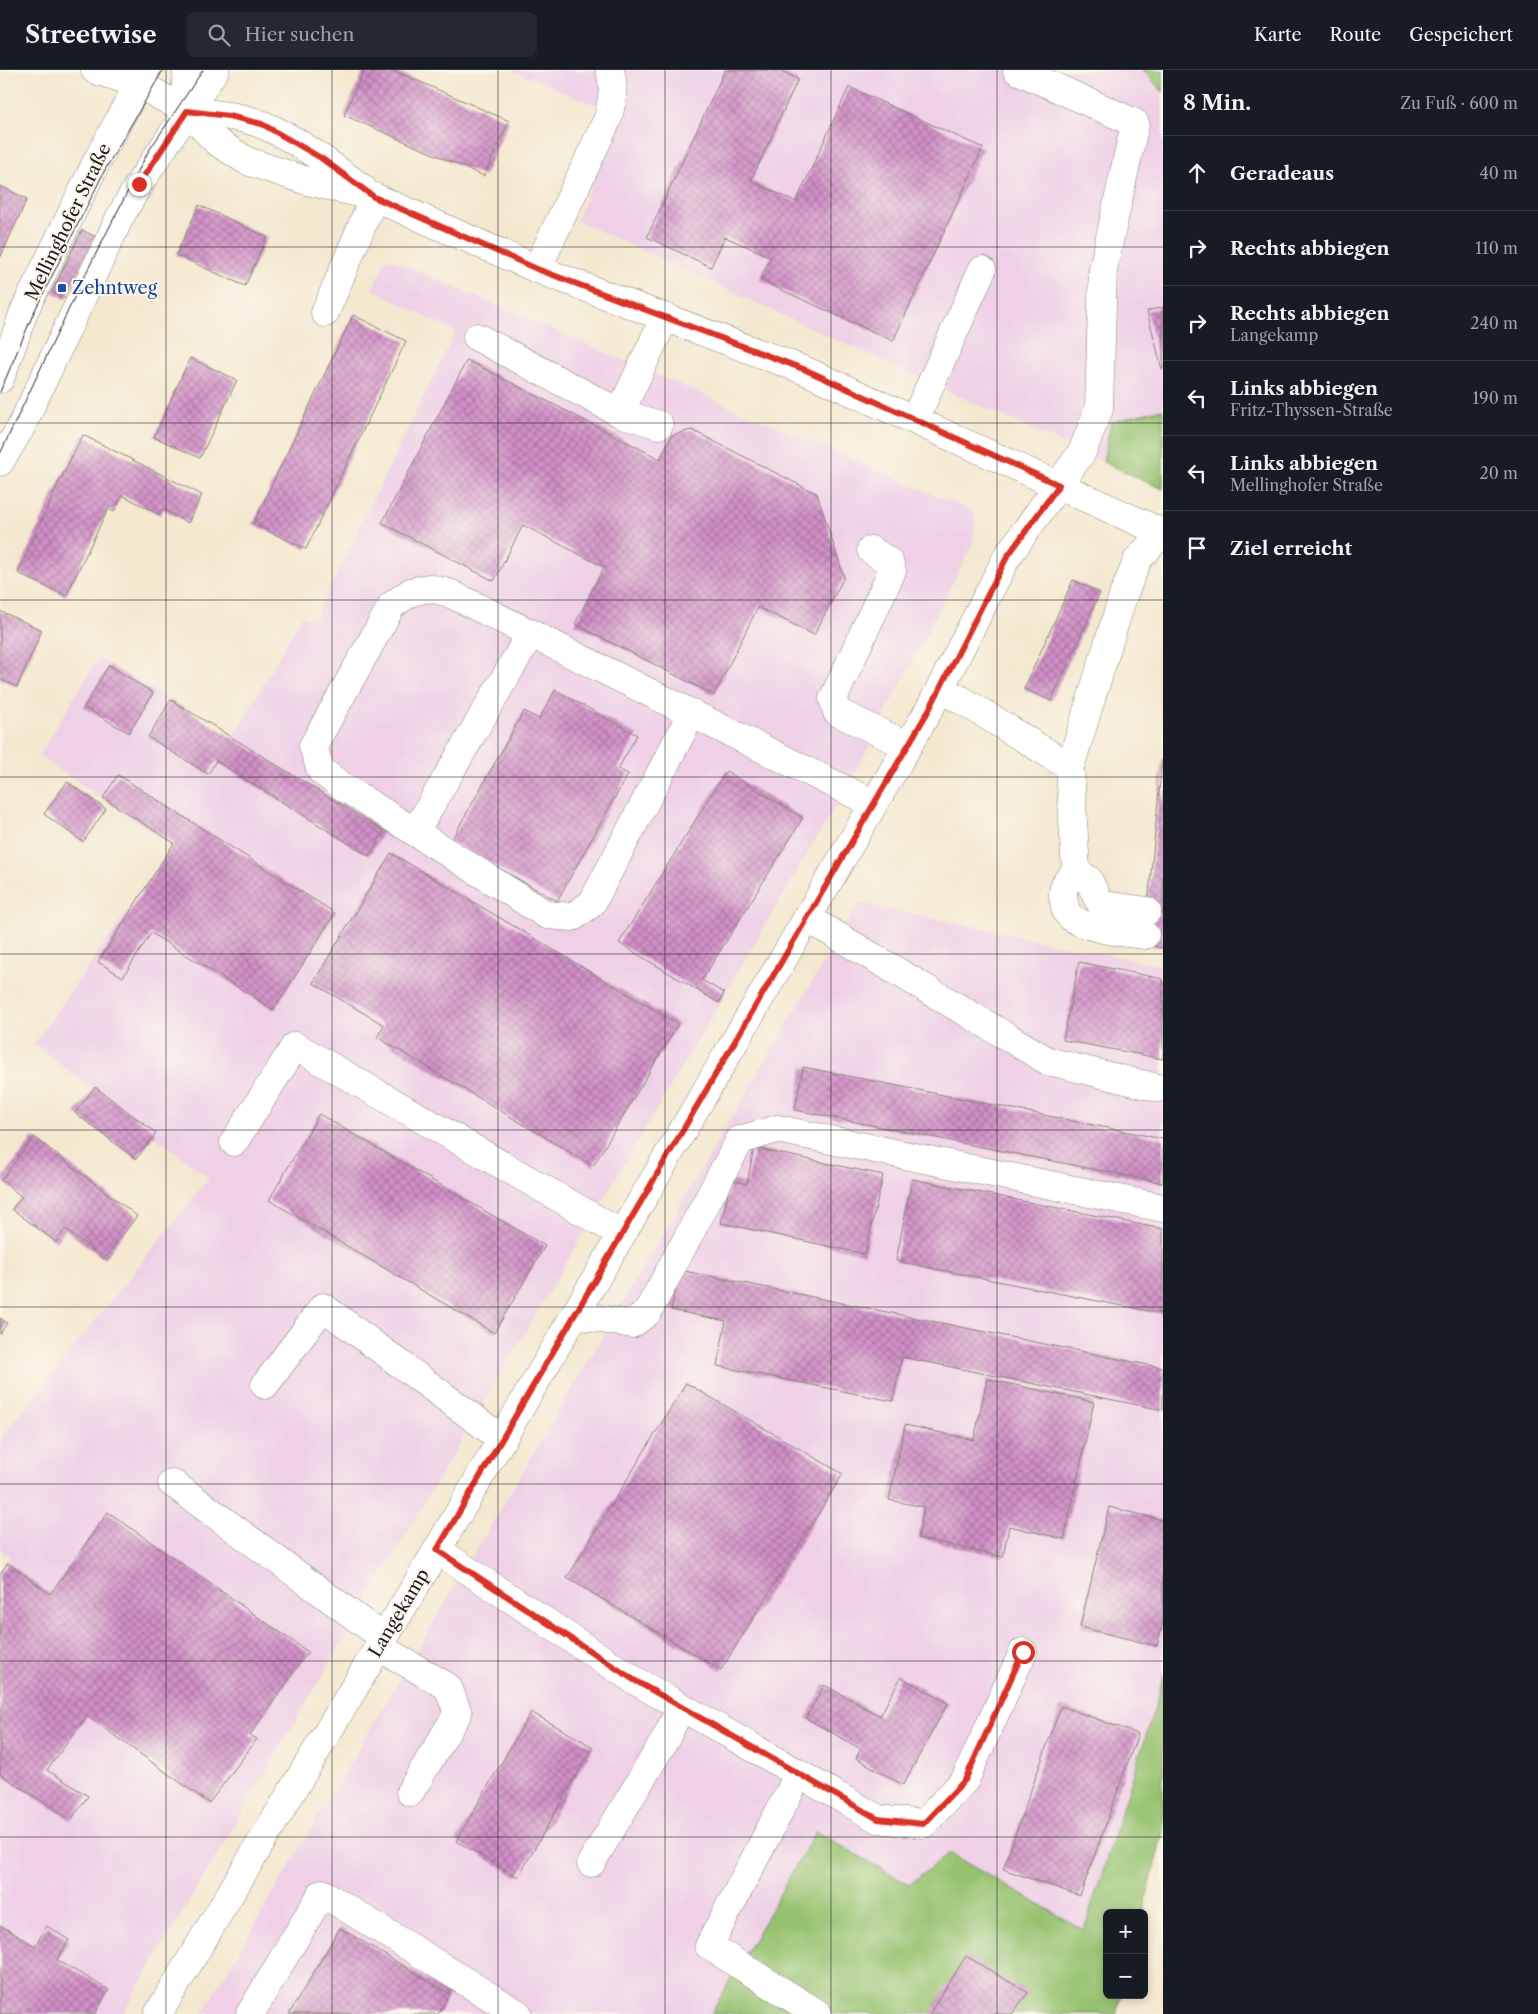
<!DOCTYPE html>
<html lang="de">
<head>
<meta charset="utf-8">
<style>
  :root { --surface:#171b24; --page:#242831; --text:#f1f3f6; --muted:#9ea1a6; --line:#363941 }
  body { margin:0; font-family:"Libre Caslon Text",serif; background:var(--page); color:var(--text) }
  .controls { position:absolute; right:15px; bottom:15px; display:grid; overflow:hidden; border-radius:8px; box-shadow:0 2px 8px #0003 }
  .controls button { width:45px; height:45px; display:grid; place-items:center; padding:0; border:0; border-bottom:1px solid var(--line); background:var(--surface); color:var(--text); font:25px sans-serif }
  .stop { position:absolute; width:15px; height:15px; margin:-11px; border:4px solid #d93025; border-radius:50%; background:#fff }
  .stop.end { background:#d93025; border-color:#fff; box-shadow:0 1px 5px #0008 }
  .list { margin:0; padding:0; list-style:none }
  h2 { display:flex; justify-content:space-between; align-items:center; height:65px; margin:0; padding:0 20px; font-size:21px }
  h2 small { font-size:16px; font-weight:400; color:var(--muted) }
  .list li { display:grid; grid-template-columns:32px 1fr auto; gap:15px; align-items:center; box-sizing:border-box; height:75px; padding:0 20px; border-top:1px solid var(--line) }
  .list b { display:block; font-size:19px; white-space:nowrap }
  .list p { margin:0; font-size:16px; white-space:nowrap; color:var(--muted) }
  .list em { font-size:16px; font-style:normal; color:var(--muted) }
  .icon { flex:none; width:28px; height:28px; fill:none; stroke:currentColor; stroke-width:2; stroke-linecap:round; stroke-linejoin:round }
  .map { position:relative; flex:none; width:1163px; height:1944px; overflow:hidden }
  header { display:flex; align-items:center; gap:30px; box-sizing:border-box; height:70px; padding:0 25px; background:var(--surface); border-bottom:1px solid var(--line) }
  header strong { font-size:24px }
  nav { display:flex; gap:28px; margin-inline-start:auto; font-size:18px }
  .search { width:350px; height:45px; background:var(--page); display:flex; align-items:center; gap:12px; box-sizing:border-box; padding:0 18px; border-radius:8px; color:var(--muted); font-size:19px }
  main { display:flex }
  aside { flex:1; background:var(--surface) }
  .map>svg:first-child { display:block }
  .built { fill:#efd0e7 }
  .green { fill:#96c270; stroke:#596f46 }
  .building { fill:url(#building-cross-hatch) }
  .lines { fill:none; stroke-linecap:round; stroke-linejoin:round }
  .minor-casing { stroke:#888276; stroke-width:29 }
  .minor { stroke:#fff; stroke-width:28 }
  .tram { stroke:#1c1c1c; stroke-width:1 }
  .route { stroke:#d93025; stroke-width:6 }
  .grid { fill:none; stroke:#1c1c1c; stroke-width:1; stroke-opacity:0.55 }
  .transit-dot { fill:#1a4fb4; stroke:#fbf7ec; stroke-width:2 }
  .labels { text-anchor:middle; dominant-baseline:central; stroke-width:4; stroke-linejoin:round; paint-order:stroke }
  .street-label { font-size:18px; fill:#1c1c1c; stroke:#fbf7ec }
  .transit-label { font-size:18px; fill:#164399; stroke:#fbf7ec; text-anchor:start }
</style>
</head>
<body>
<header>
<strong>Streetwise</strong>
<div class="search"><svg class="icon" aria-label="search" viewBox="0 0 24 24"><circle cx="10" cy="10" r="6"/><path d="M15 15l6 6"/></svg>Hier suchen</div>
<nav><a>Karte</a><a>Route</a><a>Gespeichert</a></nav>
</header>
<main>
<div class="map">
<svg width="1163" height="1944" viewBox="0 0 1163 1944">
  <defs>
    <pattern id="building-cross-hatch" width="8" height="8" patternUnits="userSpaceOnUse" patternTransform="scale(1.25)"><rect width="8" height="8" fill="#d290c8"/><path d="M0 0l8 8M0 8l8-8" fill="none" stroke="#aa75a2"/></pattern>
  </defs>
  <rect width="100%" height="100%" fill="#fbf7ec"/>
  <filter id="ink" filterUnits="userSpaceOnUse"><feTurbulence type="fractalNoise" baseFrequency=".02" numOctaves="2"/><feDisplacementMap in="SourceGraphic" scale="10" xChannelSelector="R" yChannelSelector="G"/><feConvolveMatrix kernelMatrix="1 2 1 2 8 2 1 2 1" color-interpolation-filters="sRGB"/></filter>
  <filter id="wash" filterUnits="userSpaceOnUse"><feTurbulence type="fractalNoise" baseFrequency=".0096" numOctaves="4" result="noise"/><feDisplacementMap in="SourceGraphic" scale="20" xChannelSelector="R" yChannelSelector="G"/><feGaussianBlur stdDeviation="1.12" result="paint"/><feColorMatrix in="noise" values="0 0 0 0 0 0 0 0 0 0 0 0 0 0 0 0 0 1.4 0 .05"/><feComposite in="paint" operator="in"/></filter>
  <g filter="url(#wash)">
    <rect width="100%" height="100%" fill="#f4e8d0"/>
    <g class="built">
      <path d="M511,0H1143L1163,22V60L1161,61L1163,65V347L1162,340L1111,352L1103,392L576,150L623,46Z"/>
      <path d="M387,188L976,443L973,473L855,703L123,1944H0V1502L10,1487L0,1480V1370L209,1108L34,974L173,776L39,686L98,588L233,668L302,546L314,550L455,262L372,219Z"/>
      <path d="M859,833L1163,896V1605L1158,1627L1084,1860L949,1783L909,1815L816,1761L711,1944H202Z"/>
    </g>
    <g class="green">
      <path d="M1143,0H1163V22Z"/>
      <path d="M1162,339L1163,347V419L1103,392L1111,352Z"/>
      <path d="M1163,1605V1761L1143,1843H1107V1925H1122L1117,1944H711L816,1761L909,1815L949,1783L1084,1860L1158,1628Z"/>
    </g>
    <g id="blocks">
      <g class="building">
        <path d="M364,0H393L509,51L484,106L344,45Z"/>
        <path d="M725,0H779L798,9L751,111L796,132L849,17L983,78L893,271L760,210L771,187L725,167L711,197L647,167Z"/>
        <path d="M0,116L27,129L0,188Z"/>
        <path d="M199,135L267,167L245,216L176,185Z"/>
        <path d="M82,160L96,167L66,229L52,222Z"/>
        <path d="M1163,237V299H1162L1147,241Z"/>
        <path d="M353,245L406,271L306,479L253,454Z"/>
        <path d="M190,288L237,310L200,388L154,367Z"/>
        <path d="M467,290L660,389L672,365L692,360L817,424L844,507L814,565L758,537L714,625L575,554L604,497L523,455L494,511L382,453Z"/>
        <path d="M83,365L202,425L188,453L163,439L160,445L122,425L114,442L108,439L66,526L18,503L58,414Z"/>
        <path d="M1073,510L1100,523L1051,631L1024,619Z"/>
        <path d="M0,541L42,560L17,617L0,609Z"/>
        <path d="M109,595L153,623L129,663L84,637Z"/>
        <path d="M555,620L637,665L618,699L628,704L557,831L451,771L524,641L539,649Z"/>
        <path d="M171,630L384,761L369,786L216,691L208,704L148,667Z"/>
        <path d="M1162,690H1163V878L1144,874Z"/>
        <path d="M726,701L803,748L702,910L724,923L719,933L619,873Z"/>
        <path d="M118,705L335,843L274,940L151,863L123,907L98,892L174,773L103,728Z"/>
        <path d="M67,712L106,739L83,772L44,744Z"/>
        <path d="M391,783L678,954L593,1096L377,967L384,955L313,913Z"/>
        <path d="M1079,892L1163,909V989L1063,970Z"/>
        <path d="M803,997L1163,1069V1113L795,1040Z"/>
        <path d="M95,1017L156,1063L136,1089L75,1043Z"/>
        <path d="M319,1044L545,1176L494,1263L269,1130Z"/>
        <path d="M34,1067L137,1146L104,1189L65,1159L56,1172L12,1139L22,1127L1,1110Z"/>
        <path d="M754,1078L883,1105L865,1184L721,1153L731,1110L747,1114Z"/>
        <path d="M912,1109L1163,1159V1244L896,1191Z"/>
        <path d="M679,1200L1163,1298V1340L902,1287L893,1331L717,1296L726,1251L671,1240Z"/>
        <path d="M0,1248L7,1253L0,1264Z"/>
        <path d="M987,1309L1094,1332L1064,1469L1009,1456L1003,1487L918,1468L924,1437L889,1430L905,1355L974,1370Z"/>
        <path d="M686,1313L843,1404L721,1600L567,1508Z"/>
        <path d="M1109,1437L1163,1450V1552L1157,1576L1080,1557Z"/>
        <path d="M108,1442L308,1582L250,1665L257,1669L209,1733L87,1646L47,1700L88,1726L71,1750L0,1704V1504L8,1493L50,1524Z"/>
        <path d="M901,1607L948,1633L903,1715L856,1688L861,1679L806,1648L824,1615L880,1646Z"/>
        <path d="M1061,1636L1138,1664L1080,1826L1003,1799Z"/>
        <path d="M531,1642L593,1677L518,1807L456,1771Z"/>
        <path d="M0,1855L35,1876L47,1856L69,1870L57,1890L109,1920L95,1944H0Z"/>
        <path d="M340,1858L450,1924L438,1944H289Z"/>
        <path d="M966,1886L1028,1923L1012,1944H929Z"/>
      </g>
    </g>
  </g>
  <g filter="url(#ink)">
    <use href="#blocks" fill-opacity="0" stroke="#888276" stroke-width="1"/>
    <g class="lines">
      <defs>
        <g id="minor">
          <path d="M95,0L139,14L187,41L217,72L247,91L307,111L374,127L537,199L806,301L1163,463"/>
          <path d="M187,0L185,28L187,41"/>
          <path d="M187,41C212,44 239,45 263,55C299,70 332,96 363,119"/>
          <path d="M537,199L608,48C612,31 615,17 610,0"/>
          <path d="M325,243L374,127"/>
          <path d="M477,267L620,343L659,355"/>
          <path d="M0,309L25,239L96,93L146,0"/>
          <path d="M620,343L665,247"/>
          <path d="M915,349L982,200"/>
          <path d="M0,392L20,359L120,147L139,114L215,0"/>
          <path d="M871,480L889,492L892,501L833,629L837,642L908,676"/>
          <path d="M939,620L960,629L1070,697"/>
          <path d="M692,643L592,833L573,847L547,845L348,720L321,701L313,676L392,535L411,522L429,518L449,523L874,734"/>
          <path d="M415,762L531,563"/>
          <path d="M1076,802L1070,697L1123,526L1138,489L1162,463"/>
          <path d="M1076,802C1067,810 1060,818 1064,832C1065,835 1065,840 1067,843C1077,858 1127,863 1145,865"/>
          <path d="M1076,802L1088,809L1099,831L1105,835L1147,841"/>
          <path d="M807,848L1048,991L1158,1018"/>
          <path d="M234,1072L295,976L622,1164"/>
          <path d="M575,1245L632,1254L647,1243L740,1070L777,1059L1163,1138"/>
          <path d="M265,1315L323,1237L502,1369"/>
          <path d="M172,1413L384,1568"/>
          <path d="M437,1480L634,1610L878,1749L923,1754L965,1710L1023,1582"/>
          <path d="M379,1577L448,1617L458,1643L410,1722"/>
          <path d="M799,1704L709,1876L818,1944"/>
          <path d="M591,1793L666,1668L681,1637"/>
          <path d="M158,1944L437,1480L930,638L1007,487L1082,382L1099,339L1103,199L1135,53L1017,0"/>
          <path d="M250,1944L322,1823L518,1944"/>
        </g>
      </defs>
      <use href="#minor" class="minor-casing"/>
      <use href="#minor" class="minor"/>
      <g class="tram">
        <path d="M0,322L34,242L106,98L163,0"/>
        <path d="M0,384L85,205L133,111L148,82L203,0"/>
      </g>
    </g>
  </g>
  <g class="lines" filter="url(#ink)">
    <path class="route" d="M139,114L187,41L229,46L262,54L321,88L374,127L537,199L806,300L1059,415L1007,487L930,638L437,1480L634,1610L878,1749L923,1754L965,1710L1023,1582"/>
  </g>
  <path class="grid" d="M166,0V1944M332,0V1944M498,0V1944M665,0V1944M831,0V1944M997,0V1944M0,177H1163M0,353H1163M0,530H1163M0,707H1163M0,884H1163M0,1060H1163M0,1237H1163M0,1414H1163M0,1591H1163M0,1767H1163"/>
  <rect class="transit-dot" x="57" y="213" width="10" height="10" rx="2.5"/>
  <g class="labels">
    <g class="street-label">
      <text transform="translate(68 152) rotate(-64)">Mellinghofer Straße</text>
      <text transform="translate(399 1543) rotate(-59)">Langekamp</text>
    </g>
    <g class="transit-label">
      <text x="72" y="218">Zehntweg</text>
    </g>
  </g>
</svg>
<div class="controls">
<button>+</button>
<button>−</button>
</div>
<div class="stop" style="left:1023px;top:1582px"></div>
<div class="stop end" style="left:139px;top:114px"></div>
</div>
<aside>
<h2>8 Min.<small>Zu Fuß · 600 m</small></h2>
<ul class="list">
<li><svg class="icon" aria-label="ahead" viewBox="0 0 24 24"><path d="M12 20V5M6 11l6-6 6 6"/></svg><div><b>Geradeaus</b></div><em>40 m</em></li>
<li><svg class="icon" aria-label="right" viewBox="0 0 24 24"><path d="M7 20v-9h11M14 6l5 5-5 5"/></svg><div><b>Rechts abbiegen</b></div><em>110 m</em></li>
<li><svg class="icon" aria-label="right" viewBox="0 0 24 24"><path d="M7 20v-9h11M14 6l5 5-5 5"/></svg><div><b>Rechts abbiegen</b><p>Langekamp</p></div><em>240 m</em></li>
<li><svg class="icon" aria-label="left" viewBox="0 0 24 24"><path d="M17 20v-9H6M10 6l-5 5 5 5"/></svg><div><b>Links abbiegen</b><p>Fritz-Thyssen-Straße</p></div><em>190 m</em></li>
<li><svg class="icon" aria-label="left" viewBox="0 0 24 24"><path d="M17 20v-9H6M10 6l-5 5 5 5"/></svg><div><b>Links abbiegen</b><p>Mellinghofer Straße</p></div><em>20 m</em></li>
<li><svg class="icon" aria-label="arrive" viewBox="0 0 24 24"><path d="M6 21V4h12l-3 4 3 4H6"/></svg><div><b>Ziel erreicht</b></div></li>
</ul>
</aside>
</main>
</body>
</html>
